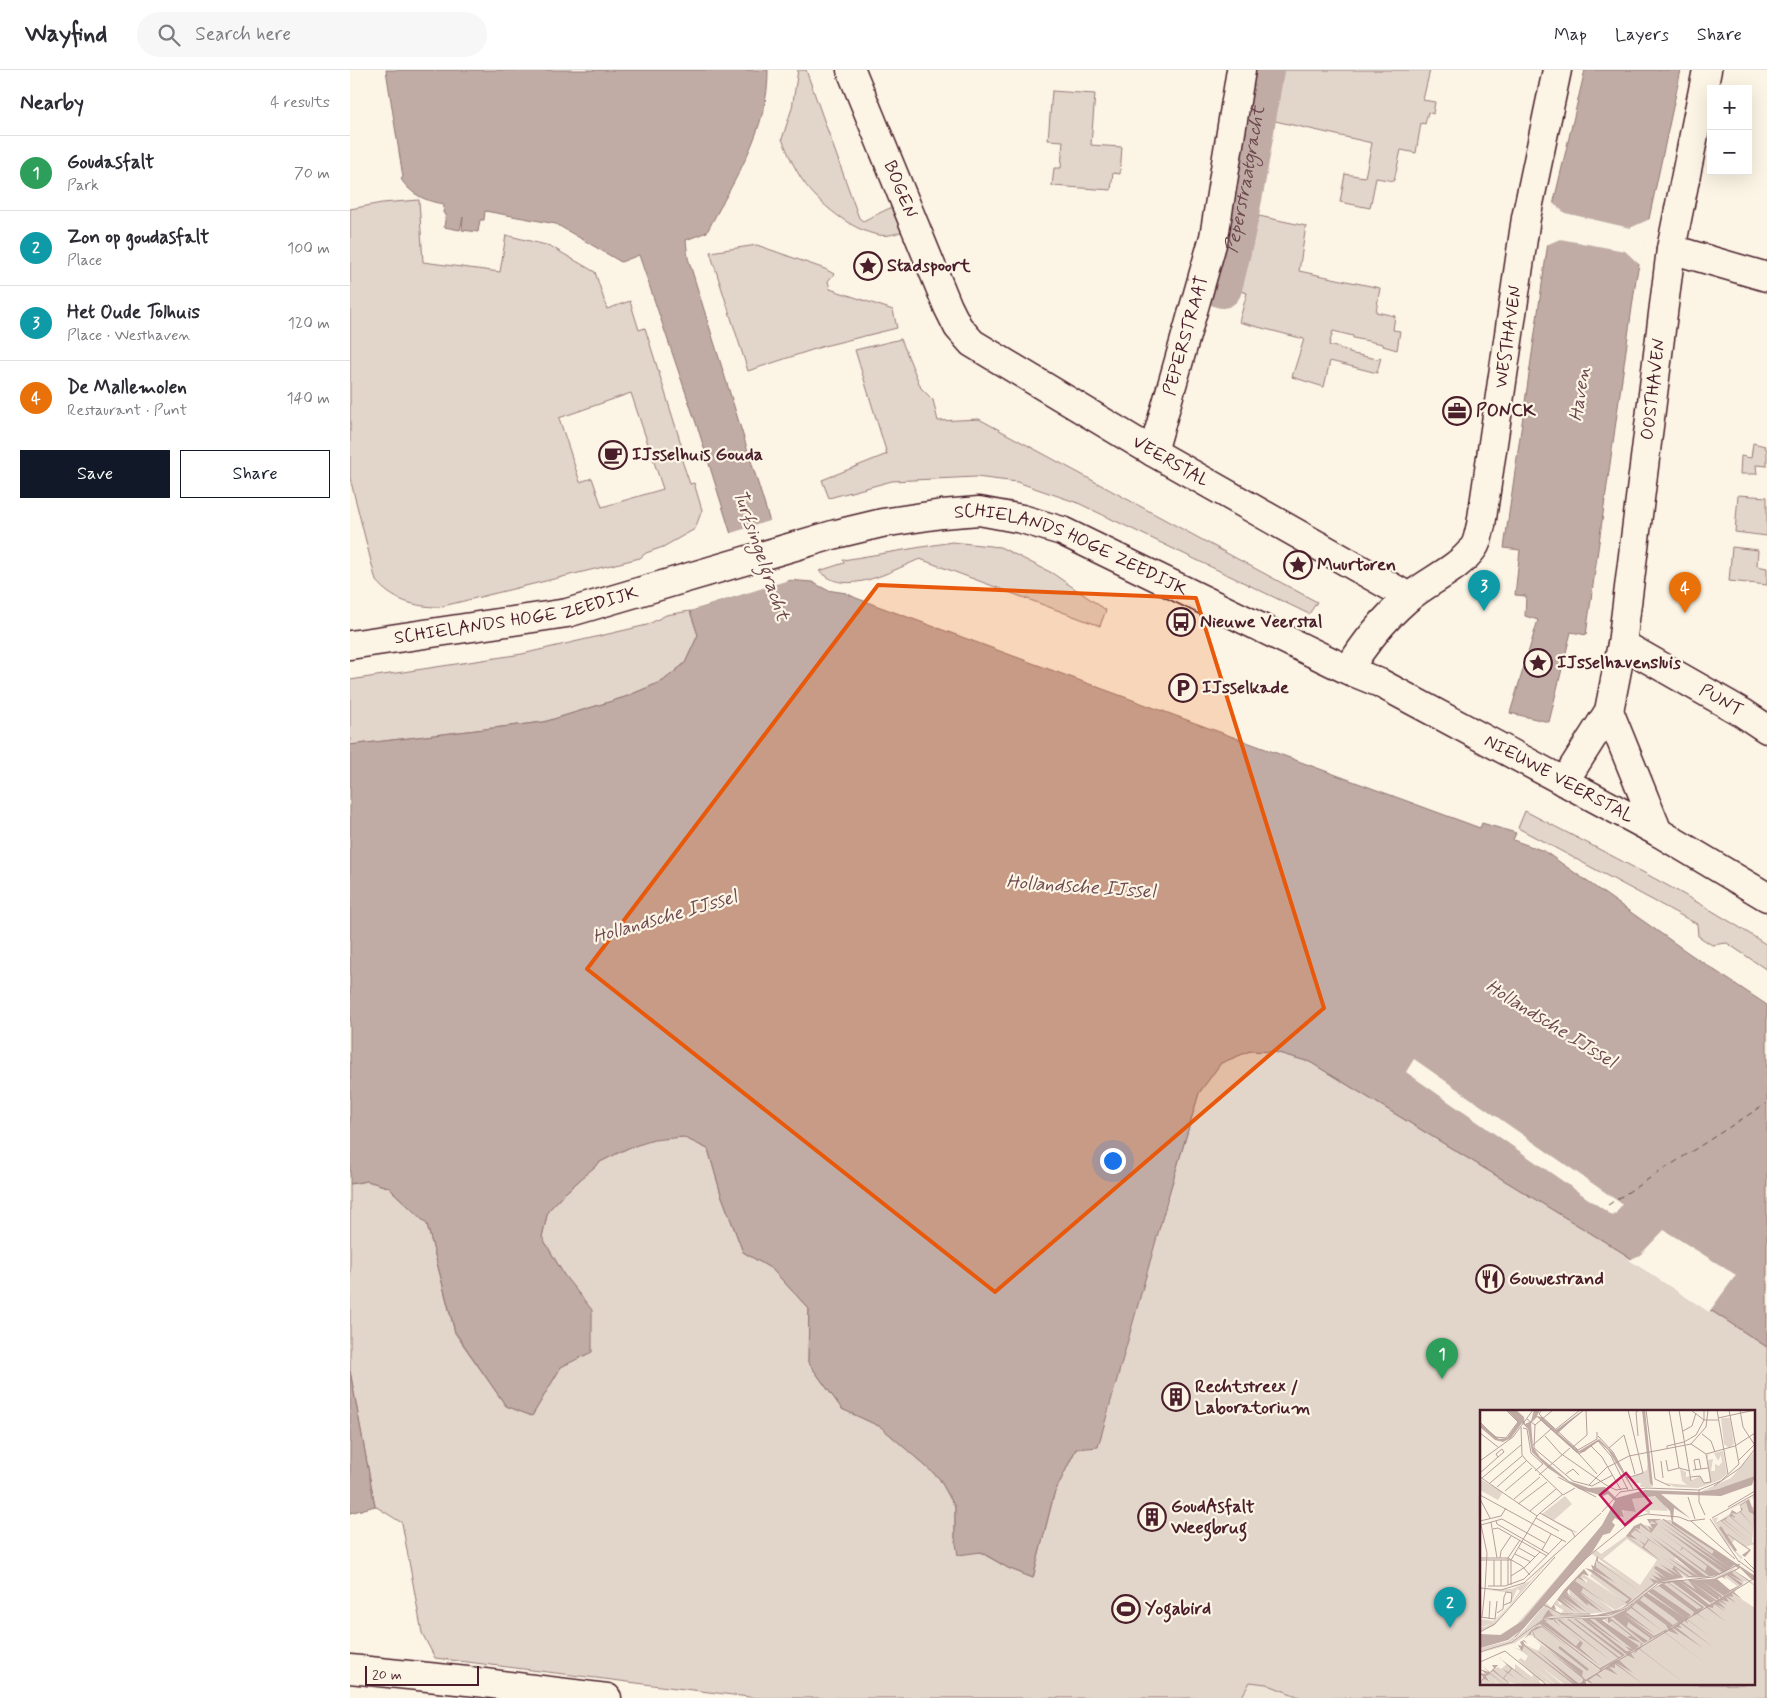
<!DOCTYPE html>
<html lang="en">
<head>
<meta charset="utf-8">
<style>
  :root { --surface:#fff; --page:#f7f7f7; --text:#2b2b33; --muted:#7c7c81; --line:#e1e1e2; --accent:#111827 }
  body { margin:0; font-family:Mynerve,sans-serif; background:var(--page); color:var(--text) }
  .controls { position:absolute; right:15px; top:15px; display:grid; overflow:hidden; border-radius:0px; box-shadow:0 5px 20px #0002 }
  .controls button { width:45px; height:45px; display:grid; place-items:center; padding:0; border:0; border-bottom:1px solid var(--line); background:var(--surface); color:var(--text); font:25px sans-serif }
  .scale { position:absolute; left:15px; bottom:12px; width:114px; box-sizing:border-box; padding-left:5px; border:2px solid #4a1f2b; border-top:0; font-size:14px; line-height:18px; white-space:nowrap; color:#4a1f2b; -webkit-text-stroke:4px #fcf5e5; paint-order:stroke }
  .you { position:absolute; left:762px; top:1090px; width:18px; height:18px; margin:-12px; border:4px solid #fff; border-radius:50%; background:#1a73e8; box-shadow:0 0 0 8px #1a73e833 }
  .badge { display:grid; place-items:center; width:32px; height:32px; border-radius:50%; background:var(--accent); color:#fff; font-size:16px; font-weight:700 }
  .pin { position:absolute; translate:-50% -41px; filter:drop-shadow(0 1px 2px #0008) }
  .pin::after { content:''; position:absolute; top:26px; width:18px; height:15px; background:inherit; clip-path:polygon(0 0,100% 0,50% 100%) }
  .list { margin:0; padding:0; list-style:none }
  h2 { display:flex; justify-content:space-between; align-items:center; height:65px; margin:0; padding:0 20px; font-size:21px }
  h2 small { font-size:16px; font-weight:400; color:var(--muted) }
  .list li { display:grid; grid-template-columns:32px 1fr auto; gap:15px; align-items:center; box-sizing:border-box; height:75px; padding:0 20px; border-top:1px solid var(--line) }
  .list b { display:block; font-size:19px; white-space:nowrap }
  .list p { margin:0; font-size:16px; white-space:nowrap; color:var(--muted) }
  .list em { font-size:16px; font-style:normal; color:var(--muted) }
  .actions { display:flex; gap:10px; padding:15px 20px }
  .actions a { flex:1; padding:11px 0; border:1px solid var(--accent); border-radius:0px; text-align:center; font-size:18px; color:var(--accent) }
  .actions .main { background:var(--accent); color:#fff }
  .icon { flex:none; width:28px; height:28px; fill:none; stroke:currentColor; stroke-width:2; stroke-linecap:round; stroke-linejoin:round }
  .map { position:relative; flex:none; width:1417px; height:1628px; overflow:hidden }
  header { display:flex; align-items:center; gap:30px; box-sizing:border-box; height:70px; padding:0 25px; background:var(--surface); border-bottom:1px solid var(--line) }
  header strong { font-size:24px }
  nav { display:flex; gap:28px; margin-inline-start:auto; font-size:18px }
  .search { width:350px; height:45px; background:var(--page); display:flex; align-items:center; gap:12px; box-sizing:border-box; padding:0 18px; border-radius:28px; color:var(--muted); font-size:19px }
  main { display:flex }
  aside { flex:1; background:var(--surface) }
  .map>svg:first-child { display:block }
  .built { fill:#eee5d7 }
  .green { fill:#e2d5ca; stroke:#967a7a; fill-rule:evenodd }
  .water { fill:#c0aca5; stroke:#917474 }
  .pier { fill:#fcf5e5 }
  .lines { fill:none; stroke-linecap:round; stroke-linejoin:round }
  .canal { stroke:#c0aca5; stroke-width:40 }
  .ferry { stroke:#6d4950; stroke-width:1; stroke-dasharray:6 5; stroke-linecap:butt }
  .minor-casing { stroke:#4a1f2b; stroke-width:31 }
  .secondary-casing { stroke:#4a1f2b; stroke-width:31 }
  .minor { stroke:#fcf5e5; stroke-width:28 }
  .secondary { stroke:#fcf5e5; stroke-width:28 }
  .marked { fill:#e8590c; fill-opacity:0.2; stroke:#e8590c; stroke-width:4; stroke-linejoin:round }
  .labels { text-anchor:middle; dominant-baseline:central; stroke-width:4.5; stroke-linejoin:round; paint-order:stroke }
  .street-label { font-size:18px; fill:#4a1f2b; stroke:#fcf5e5 }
  .poi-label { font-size:18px; font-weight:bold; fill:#4a1f2b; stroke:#fcf5e5; text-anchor:start }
  .water-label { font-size:19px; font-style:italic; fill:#6d4950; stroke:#fcf5e5 }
  .inset-river { fill:none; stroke:#c0aca5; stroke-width:2.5 }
  .inset-road { fill:none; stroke:#b59f9b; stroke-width:1 }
  .view { fill:#c2185b; fill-opacity:0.15; stroke:#c2185b; stroke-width:2.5 }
  .inset-edge { fill:none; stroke:#4a1f2b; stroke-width:2.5 }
</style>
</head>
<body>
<header>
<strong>Wayfind</strong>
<div class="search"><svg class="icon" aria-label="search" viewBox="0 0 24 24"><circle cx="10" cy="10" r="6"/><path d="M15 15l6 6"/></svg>Search here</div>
<nav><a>Map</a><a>Layers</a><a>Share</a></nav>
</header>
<main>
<aside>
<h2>Nearby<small>4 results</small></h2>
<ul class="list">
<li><span class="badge" style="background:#2e9e5b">1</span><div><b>Goudasfalt</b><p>Park</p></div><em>70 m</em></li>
<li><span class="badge" style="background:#0f9aa8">2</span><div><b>Zon op goudasfalt</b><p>Place</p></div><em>100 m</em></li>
<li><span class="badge" style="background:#0f9aa8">3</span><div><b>Het Oude Tolhuis</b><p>Place · Westhaven</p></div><em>120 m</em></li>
<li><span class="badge" style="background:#e8710a">4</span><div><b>De Mallemolen</b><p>Restaurant · Punt</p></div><em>140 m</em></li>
</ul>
<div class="actions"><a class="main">Save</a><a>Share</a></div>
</aside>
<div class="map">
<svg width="1417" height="1628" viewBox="0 0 1417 1628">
  <rect width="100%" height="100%" fill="#fcf5e5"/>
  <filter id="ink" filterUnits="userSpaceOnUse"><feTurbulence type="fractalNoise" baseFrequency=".02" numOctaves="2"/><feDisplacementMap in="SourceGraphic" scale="10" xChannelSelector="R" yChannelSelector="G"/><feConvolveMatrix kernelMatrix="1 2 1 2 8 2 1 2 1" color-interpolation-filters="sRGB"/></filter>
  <g filter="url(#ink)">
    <path class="built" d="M900,1612L916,1614L956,1628H891Z"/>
    <g class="green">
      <path d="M448,0H456L509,148L513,151L542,137L546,139L556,160C548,163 538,167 529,165C502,161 468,133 453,111C444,98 438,83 432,69L442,38Z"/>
      <path d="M932,0H1080L1073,30L1085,32L1083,44L1078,42L1075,54L1071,53L1066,83L1051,80L1044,111L1026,108L1020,138L990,132L995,104L1015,107L1022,73L925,51Z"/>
      <path d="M702,21L745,24L741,75L772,77L770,104L763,103L761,120L702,116L704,98H711L713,71L698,70Z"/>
      <path d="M69,130L73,192L150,202L156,165L200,176L245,202L257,239L280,231L289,260L295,258L332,377L328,379L340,414L344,413L352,440L345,459L313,477L296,483L290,488L89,537C64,537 42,530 26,511L0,408V139L32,133ZM281,323L313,419L252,437L242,408L230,412L209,348Z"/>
      <path d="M909,146L956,156L949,201L1030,218L1026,242L1045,246L1043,260L1050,261L1047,280L1033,276V274L1003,268V266L983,261L979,275L999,281V283L1027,289L1031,287L1027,303L980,291L974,317L942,307L954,269L889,252L897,223L887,220Z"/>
      <path d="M407,175L475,199L484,204L478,211L480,219L543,240L547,258L474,276L398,301L360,182Z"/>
      <path d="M551,269L571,318L583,330L588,351L629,349L967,532L959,544L728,433L667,412L626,407L542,411L479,428L472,410L537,384L505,280Z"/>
      <path d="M1403,373L1415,376V378L1417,379V396L1406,395L1407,404H1390L1391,386L1401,388Z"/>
      <path d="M1388,425L1417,427V466L1385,462Z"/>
      <path d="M602,472L650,477L702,503L756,540L750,556L570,489C545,499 510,520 483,510C478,508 474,504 469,501L494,493L493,490Z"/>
      <path d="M1382,477L1408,480L1407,496L1417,498V515L1379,511Z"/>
      <path d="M340,541L348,565L335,593L313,611L275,627L233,640L194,652L0,675V610L172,584L297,555L316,545Z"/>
      <path d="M1175,741C1256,783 1340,824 1417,875V900L1377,873L1362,875L1348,866L1347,854L1168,758Z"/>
      <path d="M900,981L925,982L960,992L1270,1181L1417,1277V1628H952L916,1614L900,1612L891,1628H407L85,1588L72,1563L52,1453L25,1436L0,1301V1114L17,1111L38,1117L77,1154L105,1263L156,1336L182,1346L211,1297L214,1205L192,1167L198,1141L214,1124L250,1092L278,1078L304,1069L333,1067L358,1079L371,1124L393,1182L422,1199L459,1239L458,1292L492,1339L531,1357L589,1408L605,1437V1468L658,1498L683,1508L704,1424L726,1379L821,1117L849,1023L871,993ZM1131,1342H1403V1614H1131Z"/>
    </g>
    <g class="water">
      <path d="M36,0H418C419,59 383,112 357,162L336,170L338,188L438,510L462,512L477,520L496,523L506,528L1130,758L1132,753L1166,763L1163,770L1194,781L1340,884L1417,935V1277L1270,1181L960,992L925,982L900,981L871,993L849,1023L821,1117L748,1377L726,1379L704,1424L683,1508L658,1498L631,1482L608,1485L605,1468V1437L589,1408L531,1357L492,1339L458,1292L459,1239L422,1199L393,1182L371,1124L358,1079L333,1067L304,1070L278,1078L250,1092L214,1124L198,1141L192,1167L214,1205L242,1240V1282L211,1297L182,1346L156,1336L105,1262L77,1154L38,1117L17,1111L0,1114V675L194,652L233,640L275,627L313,611L335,593L348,565L340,541L399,522L349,362L289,185L271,192L206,154L135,141L134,150H130L128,162L112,160L113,147L110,160L94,157L96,144L93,143L94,134C77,132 60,124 51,109L53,107Z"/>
      <path d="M1235,0H1331L1286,209L1236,565L1221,562L1199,652L1160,643L1188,550L1175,546L1176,526L1165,525L1170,480L1154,478L1204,131Z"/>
      <path d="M0,1301L25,1436L0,1443Z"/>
    </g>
    <g class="pier">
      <path d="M1203,133L1215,143L1280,158L1300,149L1290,195L1275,181L1210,169L1194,176Z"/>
      <path d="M422,450L440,508H445L340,541L339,538L396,521L378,464Z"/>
      <path d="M1064,989L1272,1134L1266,1143L1263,1146L1056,1002Z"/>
      <path d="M1314,1160L1386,1205L1359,1242L1279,1190L1290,1185Z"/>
    </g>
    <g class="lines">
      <path class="canal" id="s1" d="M872,218C891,146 902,73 914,0"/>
      <path class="ferry" d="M1258,1135L1417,1033"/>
      <defs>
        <g id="minor">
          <path id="s2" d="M501,0L598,237L608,257L622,273L803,382L1059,527"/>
          <path d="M1321,179L1417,207"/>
          <path id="s3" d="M803,382L864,167L891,0"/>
          <path id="s4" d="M1272,574L1393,643L1417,659"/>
          <path id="s5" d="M998,600C1014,574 1034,549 1057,529C1077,511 1108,500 1124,477C1128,471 1129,462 1131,455L1176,148L1207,0"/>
          <path d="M1259,641L1308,762"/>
          <path id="s6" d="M1214,712L1259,641L1272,574L1321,179L1357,0"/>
          <path d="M0,1599L127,1612L257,1628"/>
        </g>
        <g id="secondary">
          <path id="s7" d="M0,575L217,543L486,464L532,453L592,444L629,441L672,449L712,461L998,600L1030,613L1308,762L1417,827"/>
        </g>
      </defs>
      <use href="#minor" class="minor-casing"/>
      <use href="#secondary" class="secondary-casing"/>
      <use href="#minor" class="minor"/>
      <use href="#secondary" class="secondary"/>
    </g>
  </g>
  <path class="marked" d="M528,515L846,528L974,938L645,1222L237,899Z"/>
  <defs>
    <symbol id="sight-ring" viewBox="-11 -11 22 22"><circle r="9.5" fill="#fcf5e5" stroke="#4a1f2b" stroke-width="1.5"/><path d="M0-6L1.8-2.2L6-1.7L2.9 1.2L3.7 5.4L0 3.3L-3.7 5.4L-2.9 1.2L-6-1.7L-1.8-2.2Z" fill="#4a1f2b"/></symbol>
    <symbol id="office-ring" viewBox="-11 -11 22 22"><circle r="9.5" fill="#fcf5e5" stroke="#4a1f2b" stroke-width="1.5"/><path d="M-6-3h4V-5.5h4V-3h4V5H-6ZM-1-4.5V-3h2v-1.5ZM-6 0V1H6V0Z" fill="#4a1f2b"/></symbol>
    <symbol id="cafe-ring" viewBox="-11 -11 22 22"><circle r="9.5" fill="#fcf5e5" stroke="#4a1f2b" stroke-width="1.5"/><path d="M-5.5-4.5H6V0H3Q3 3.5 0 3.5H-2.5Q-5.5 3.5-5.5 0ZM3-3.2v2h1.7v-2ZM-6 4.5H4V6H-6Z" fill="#4a1f2b"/></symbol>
    <symbol id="bus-ring" viewBox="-11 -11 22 22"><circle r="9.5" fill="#fcf5e5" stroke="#4a1f2b" stroke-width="1.5"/><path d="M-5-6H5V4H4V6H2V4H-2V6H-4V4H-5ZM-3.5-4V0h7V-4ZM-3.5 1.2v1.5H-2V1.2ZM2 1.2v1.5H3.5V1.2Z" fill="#4a1f2b"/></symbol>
    <symbol id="parking-ring" viewBox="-11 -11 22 22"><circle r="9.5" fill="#fcf5e5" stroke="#4a1f2b" stroke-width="1.5"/><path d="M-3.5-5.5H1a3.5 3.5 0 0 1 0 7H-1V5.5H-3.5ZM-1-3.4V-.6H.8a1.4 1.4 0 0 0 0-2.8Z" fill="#4a1f2b"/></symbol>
    <symbol id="restaurant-ring" viewBox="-11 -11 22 22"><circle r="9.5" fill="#fcf5e5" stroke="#4a1f2b" stroke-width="1.5"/><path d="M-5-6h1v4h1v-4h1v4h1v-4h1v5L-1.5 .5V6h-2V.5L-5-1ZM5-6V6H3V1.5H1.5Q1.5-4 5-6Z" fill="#4a1f2b"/></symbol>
    <symbol id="building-ring" viewBox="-11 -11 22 22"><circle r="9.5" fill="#fcf5e5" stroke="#4a1f2b" stroke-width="1.5"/><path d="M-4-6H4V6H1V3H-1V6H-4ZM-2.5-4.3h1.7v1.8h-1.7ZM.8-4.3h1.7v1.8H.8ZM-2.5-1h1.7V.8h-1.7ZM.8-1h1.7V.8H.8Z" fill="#4a1f2b"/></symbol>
    <symbol id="stadium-ring" viewBox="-11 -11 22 22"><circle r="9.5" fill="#fcf5e5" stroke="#4a1f2b" stroke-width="1.5"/><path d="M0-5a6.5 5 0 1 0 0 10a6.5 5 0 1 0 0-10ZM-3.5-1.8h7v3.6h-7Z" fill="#4a1f2b"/></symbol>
  </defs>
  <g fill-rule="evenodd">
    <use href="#sight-ring" x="502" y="180" width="32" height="32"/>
    <use href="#office-ring" x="1091" y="325" width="32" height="32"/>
    <use href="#cafe-ring" x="247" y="369" width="32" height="32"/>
    <use href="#sight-ring" x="932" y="479" width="32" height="32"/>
    <use href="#bus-ring" x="815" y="536" width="32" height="32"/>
    <use href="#sight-ring" x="1172" y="577" width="32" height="32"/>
    <use href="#parking-ring" x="817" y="602" width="32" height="32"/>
    <use href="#restaurant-ring" x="1124" y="1193" width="32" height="32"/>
    <use href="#building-ring" x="810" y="1311" width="32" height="32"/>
    <use href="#building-ring" x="786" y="1431" width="32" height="32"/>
    <use href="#stadium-ring" x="760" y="1523" width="32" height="32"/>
  </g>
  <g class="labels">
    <g class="street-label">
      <text stroke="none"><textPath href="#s2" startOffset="129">BOGEN</textPath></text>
      <text stroke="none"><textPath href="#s3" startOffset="121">PEPERSTRAAT</textPath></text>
      <text stroke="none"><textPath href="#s5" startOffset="391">WESTHAVEN</textPath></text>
      <text stroke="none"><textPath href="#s6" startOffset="409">OOSTHAVEN</textPath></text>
      <text stroke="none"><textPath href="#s2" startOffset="531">VEERSTAL</textPath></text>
      <text stroke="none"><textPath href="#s7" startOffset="744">SCHIELANDS HOGE ZEEDIJK</textPath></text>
      <text stroke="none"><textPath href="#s7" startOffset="169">SCHIELANDS HOGE ZEEDIJK</textPath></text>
      <text stroke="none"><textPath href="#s4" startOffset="114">PUNT</textPath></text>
      <text stroke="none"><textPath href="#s7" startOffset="1286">NIEUWE VEERSTAL</textPath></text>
    </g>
    <g class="poi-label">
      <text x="537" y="196">Stadspoort</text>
      <text x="1126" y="341">PONCK</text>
      <text x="282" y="385">IJsselhuis Gouda</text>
      <text x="967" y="495">Muurtoren</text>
      <text x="850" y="552">Nieuwe Veerstal</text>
      <text x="1207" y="593">IJsselhavensluis</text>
      <text x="852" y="618">IJsselkade</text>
      <text x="1159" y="1209">Gouwestrand</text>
      <text x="845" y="1317">Rechtstreex /<tspan x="845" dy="21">Laboratorium</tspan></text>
      <text x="821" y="1437">GoudAsfalt<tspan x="821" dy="21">Weegbrug</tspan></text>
      <text x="795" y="1539">Yogabird</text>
    </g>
    <g class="water-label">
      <text stroke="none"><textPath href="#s1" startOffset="111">Peperstraatgracht</textPath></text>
      <text transform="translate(1230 324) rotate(-81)">Haven</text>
      <text transform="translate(411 485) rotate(71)">Turfsingelgracht</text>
      <text transform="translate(731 817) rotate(4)">Hollandsche IJssel</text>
      <text transform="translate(315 847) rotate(-16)">Hollandsche IJssel</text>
      <text transform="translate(1201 954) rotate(32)">Hollandsche IJssel</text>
    </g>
  </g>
  <g transform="translate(1130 1340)">
    <rect width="275" height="275" fill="#fcf5e5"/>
    <path d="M241,8H250L254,34L249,38L244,34ZM243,41L247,64L240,70L218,78L195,77L185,73L207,75L202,71L200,59L206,62V67L210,66V71L220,66L224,73H230L227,45L233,43L228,45V50L233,49L231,61H235V54L239,56L242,52L241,45L238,51L234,43ZM275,41V66L250,77L220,82L251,68ZM168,44L172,77H160L161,73H153L152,67L167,60ZM0,69L23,82L18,90L0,80ZM275,85V91L272,87L267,91L269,101L273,96L275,99L272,132L275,134L265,137L255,129L250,136L263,148L261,149L245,131L232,109L238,107L236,113L253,102L257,104L263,99L259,95L247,101ZM85,86L92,94L74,110L97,122L96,123L62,104ZM173,86L181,88L188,101L170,100V104L163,100L146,113L137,106L144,107L143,99L156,102L152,89ZM179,110H190L235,141L232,145L239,150L233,145L235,141L255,156L227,168H206L199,162L204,168L176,174L149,196L138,202L121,206L66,208L32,231L0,242V238L28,231L41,221L73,183L113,140L114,141L71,185L44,218L34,229L44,220L66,193L80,204L84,200L75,194L77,190L80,195L83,194L80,188L96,199L81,188H87L85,183L90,186L89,179L116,198L89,178L91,176L119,196L92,175L95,172L102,177L94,171L98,168L107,173V170L99,167L103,164L147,194L135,200L103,177L134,201L108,204L88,188L106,204L96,203L83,194L95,203L87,205H124L148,195L164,180L147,194L149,189L145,192L110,166L113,162L148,187L113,160L135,172L116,157V151L150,175L116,149L143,166L112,144L116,140L121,144L149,124L158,130L151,123L160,114L175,117L168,112ZM147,129L177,150L160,175L123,149ZM199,147L226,166L228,167H208L199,160L209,166L220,167L194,148ZM121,117L42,211L28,223L18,226L37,214ZM83,134L13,216L0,222V217H5L17,209L30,195L40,181L37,179L31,193L16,209L11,213L3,217L0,215V209L13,211L30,194L33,183L7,180L32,179L50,171ZM256,157L249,163L234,169L248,182L231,170L224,171L244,186L260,176L254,182L260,187L253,181L252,183L275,198V275H114L109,271L110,268L106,270L112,275L104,271L102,273L105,275H97L99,273L70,251L95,274L42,233L58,241L61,235L103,269L100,273L105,270L49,223L35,233L0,243L32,232L65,210L130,206L148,198L183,172L231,169ZM202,170L231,191L234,192L231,193L202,171L199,172L230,194L225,197L192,172L182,174L190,171ZM122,208L151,233L116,209L156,238L150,241L148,238L152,239L114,209H110L130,225L104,209L121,223L102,208ZM64,211L96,236L102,232L100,238L122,256L61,213L122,259L119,260L60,214ZM254,161L267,171V172L260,170L264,173L261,174L251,167L261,175L257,176L244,166ZM44,236L94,275H85L59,255L83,275H76L52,256L75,275L59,270L61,275H54L38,262L53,275H44L23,259L43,275L28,272L31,275H20L12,269L19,275H0L4,269L9,270L6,266L18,257L21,259L27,254L35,260V254L52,267L53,265L38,250L41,248L45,251L48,246L41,241Z" fill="#e2d5ca" fill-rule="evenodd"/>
    <path d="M27,0H36L44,7L45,14L51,11L54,0H60L57,6L62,7L76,20L103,0L78,23L99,41L119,29L133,43L152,78L128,40L118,31L104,42L97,43L57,7L51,13L53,37L60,47L89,71L109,78L125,77L136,88L165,80L219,82L238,79L275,66L272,75L241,86L181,84L211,109L194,98L193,111L275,166V170L271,169L260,158L255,161L269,170L275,176L254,161L252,163L265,173L248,164L263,174L244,186L222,171L242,186L241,188L216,171L239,187L238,190L210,171L237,191L256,180L254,182L262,189L252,183L253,187L248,186L256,193L246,187L249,192L241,190L247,195L238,191L246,199L236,194L246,202L234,194L233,198L228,197L246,212L192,172L189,173L224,197L218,204L228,211L217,204L212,206L214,202L179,176L173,179L211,205L207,209L228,225L206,209L208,214L204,210L202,213L233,237L201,214L199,215L202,218L196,217L223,238L193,218L200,212L189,219L192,218L199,225L189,221L186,215L156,193L152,197L181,220L151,198L146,202L175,224L143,203L174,226L187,219L186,223L230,257L184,222L174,228L142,203L173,228L168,231L170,228L148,212L147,217L168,231L164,233L133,207L130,208L163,234L160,236L161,233L147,227L151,226L132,211L128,213V208L122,210L159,236L156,239L163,235L160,239L207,275L159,239L154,244L156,239L150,242L155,249L147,245L102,209H96L145,245L136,251L139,250L153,263L136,253L163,274L135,254V258L129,257L138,265L125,259L130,254L121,260L130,268L122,261L118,263L120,260L60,214L53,218L50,226L102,266L54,227L52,220L56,217L62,216L90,239L62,217L53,221L55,227L103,261L102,266L106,270L117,263L123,269L116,265L109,270L114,275L105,270L107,275L101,274L103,269L49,225L44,229L53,218L63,210L131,207L147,199L169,181L181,174L190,171L202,170L216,180L208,170L234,169L258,158L254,155L245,162L238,165L226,167H208L194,157L203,167L176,173L147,196L134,203L119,206L75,205L62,209L68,200L74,202L69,201L73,205H116L141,199L174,173L169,168L178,171L172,165L182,169L174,161L186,168L174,158L176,156L195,166L180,154L201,166L181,151L192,159L194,156L182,147L209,166H213L187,147L219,167L170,126L226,166H229L172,123L225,161L227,156L203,138L200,141L202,137L176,118L239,163L242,162L179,115L246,160L181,112L249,158L182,109L175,111L178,114L171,123L160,115V119L155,118L162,124L155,120L151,124L158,130L147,126L162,137L164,135L159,130L165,134L168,129L163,125L186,141L169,130L164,137L181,151L146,126L154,116L161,113L171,122L168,116L173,119L170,114H177L171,111L170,114L167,109H189H184L232,144L234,141L192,114L190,101L175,86L152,89L156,102L142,100L144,107L137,106L142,112L135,108L132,112L135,115L130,123L123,125L113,141L40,221L28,230L0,238V224L21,225L42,211L122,115L135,91L128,84L123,86L99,79L68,58L52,42L48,19L42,13L31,28L23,32L15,30L0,17V13L19,29L27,28L38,12ZM247,165L260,175L250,180L237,169L242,167L247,170L244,167ZM199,171L231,193L234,191L218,179L236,192L230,195ZM188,173L221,197V198L217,199L184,174ZM169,182L205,208L167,183ZM164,186L194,208L198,212L193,215L160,190ZM72,209L81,217L74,209H76L131,251L79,209H87L138,248L120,258L61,213L121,256L100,238L103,233L83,217L100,231L96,236L65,211ZM89,209H94L142,246L139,247ZM105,209L144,236L110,209H114L152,239L145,236L150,241H146ZM162,0H165L173,76L170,73ZM269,89L275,105L269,102L275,110L269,102L266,92L260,96L263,99L261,102L275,118L260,102L257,104L251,103L256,108L250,106L275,128L249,106L245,110L271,131L244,110L242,111L268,133L241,111L236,113L245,127L248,124L271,140L265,147L262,145L269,140L248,125L246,128L256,143L250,135L236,113L249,106L252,100L257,103L260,101H261L260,95ZM117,146L143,166L118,147V151L159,181L116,151V157L136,173L113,160L152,189L147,194L109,167L145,192L149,189L105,158L113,160L111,155L114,156ZM104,159L109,166L103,164L100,167L107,173L98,168L95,171L135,200L103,178L101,182L128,203L99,182L123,203L107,193L108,196L89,179L87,182L90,186L114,204L85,183L108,204L82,187L102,204L80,188L96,203L77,190L75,194L88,203L74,194L76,200L71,198L84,180ZM44,230L48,234L43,231L45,235L95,274L54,238L101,275H94L44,236L42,241L33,237L41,240L38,235L42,236L40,232ZM20,247L21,249L54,275L32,259L29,263L44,275L28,263L24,268L31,275L13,261L10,263L26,275L10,264L6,266L9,271L4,269L0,274L3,267L0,263L6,264L0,259L9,262L1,255L10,262L14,258L11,255L14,258L12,255H18L14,260L23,268L27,263L23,259L28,262L31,259L20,248Z" fill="#c0aca5" fill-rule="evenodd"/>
    <path class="inset-river" d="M240,117L256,141M79,237L108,260"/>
    <path class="inset-road" d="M62,0L59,4L98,40L117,29V22M166,0L175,69L190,76M189,0L199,58L210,61M199,0L211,71M211,0L224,10H239M237,0L248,64M260,0L263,17L274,34M238,8L275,0M47,9L55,15L73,0M61,10L99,44L118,31M0,12L15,27L26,28L38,12L26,0M55,15L54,38L93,71L112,76L133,65M41,17L42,45L46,50L83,85L95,78M43,18L47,19L51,43L63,54L55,61M76,19L100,0M78,21L104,0M203,21L212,16L216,3M0,23L18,37M222,24L231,31L235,42M65,26L80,43L126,75L136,80L148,78M118,26L133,42L153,79M158,26L156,2L159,0M118,31L131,46L148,80M211,34L226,44L255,36L275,23M53,35L71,19M111,36L122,47L141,80M93,37L107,25L106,0M129,38L144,25L155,64M22,39L24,42L18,47L16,44ZM187,39V36L204,32L216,25L224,10V0M99,44L117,64M186,50L188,61L199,58M0,51L33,27L53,0M181,51L183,68M258,51L275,34M128,57L149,46L211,34L226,17L228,0M213,60L228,58M216,60L214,50L219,49L221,59M0,63L18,47M86,64L93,59L99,65M59,65L90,38M0,67L57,106L60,103L92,121L95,127M78,67L116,87M211,67L220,66L224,73L231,72L226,44M2,68L41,35M147,68L163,63L148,0M10,73L42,46M109,75L128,56M234,76L260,58L275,39M17,77L46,51M219,80V92L225,105M25,81L52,58M0,85L86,132M208,87L215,109M0,89L10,108M34,89L60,67M38,94L67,72M248,97L275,81M50,101L76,79M122,102L140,82L166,78L219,80L241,71L259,54L249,0M60,103L83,84M56,108L79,121M232,108L275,84M22,109L65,133M230,109L259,152M0,110L7,143L5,179M0,111L21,106L26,98M16,111L17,114L69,144M211,111L255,149M11,112L17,148M1,115L22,109M13,119L18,118L67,146M39,138L55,147M62,140L71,124M35,144L51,152M0,148H28L42,156L50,165M20,148L21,141L31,126M28,148L40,130M264,149L275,160M0,150H31M31,150L57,106M259,151L275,163M31,166L45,157L60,142M28,175V148M31,175V150M8,176H25L44,169L82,130M14,176V150M21,176V150M0,178L21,180L44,173L121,103M24,187L26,182L32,183L31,192L24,195M64,195L81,204H110M17,203L23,199L24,187M0,207L15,209L17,191M2,207L5,179M9,209L10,191M0,222L15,214L75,147M35,227L105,149L157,107L167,104L199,107L209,111L225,109M25,241L67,275M0,242L32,232L64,209L130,205L147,198L179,173L233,167L260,154M0,252L25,241M98,275L275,168"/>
    <path class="view" d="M146,63L171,93L145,115L120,85Z"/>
    <rect width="275" height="275" class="inset-edge"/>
  </g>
</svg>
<div class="controls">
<button>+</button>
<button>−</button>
</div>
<div class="scale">20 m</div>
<div class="you"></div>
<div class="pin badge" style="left:1092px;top:1309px;background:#2e9e5b">1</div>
<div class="pin badge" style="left:1100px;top:1558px;background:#0f9aa8">2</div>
<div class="pin badge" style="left:1134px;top:541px;background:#0f9aa8">3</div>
<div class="pin badge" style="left:1335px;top:543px;background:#e8710a">4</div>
</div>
</main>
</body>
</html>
